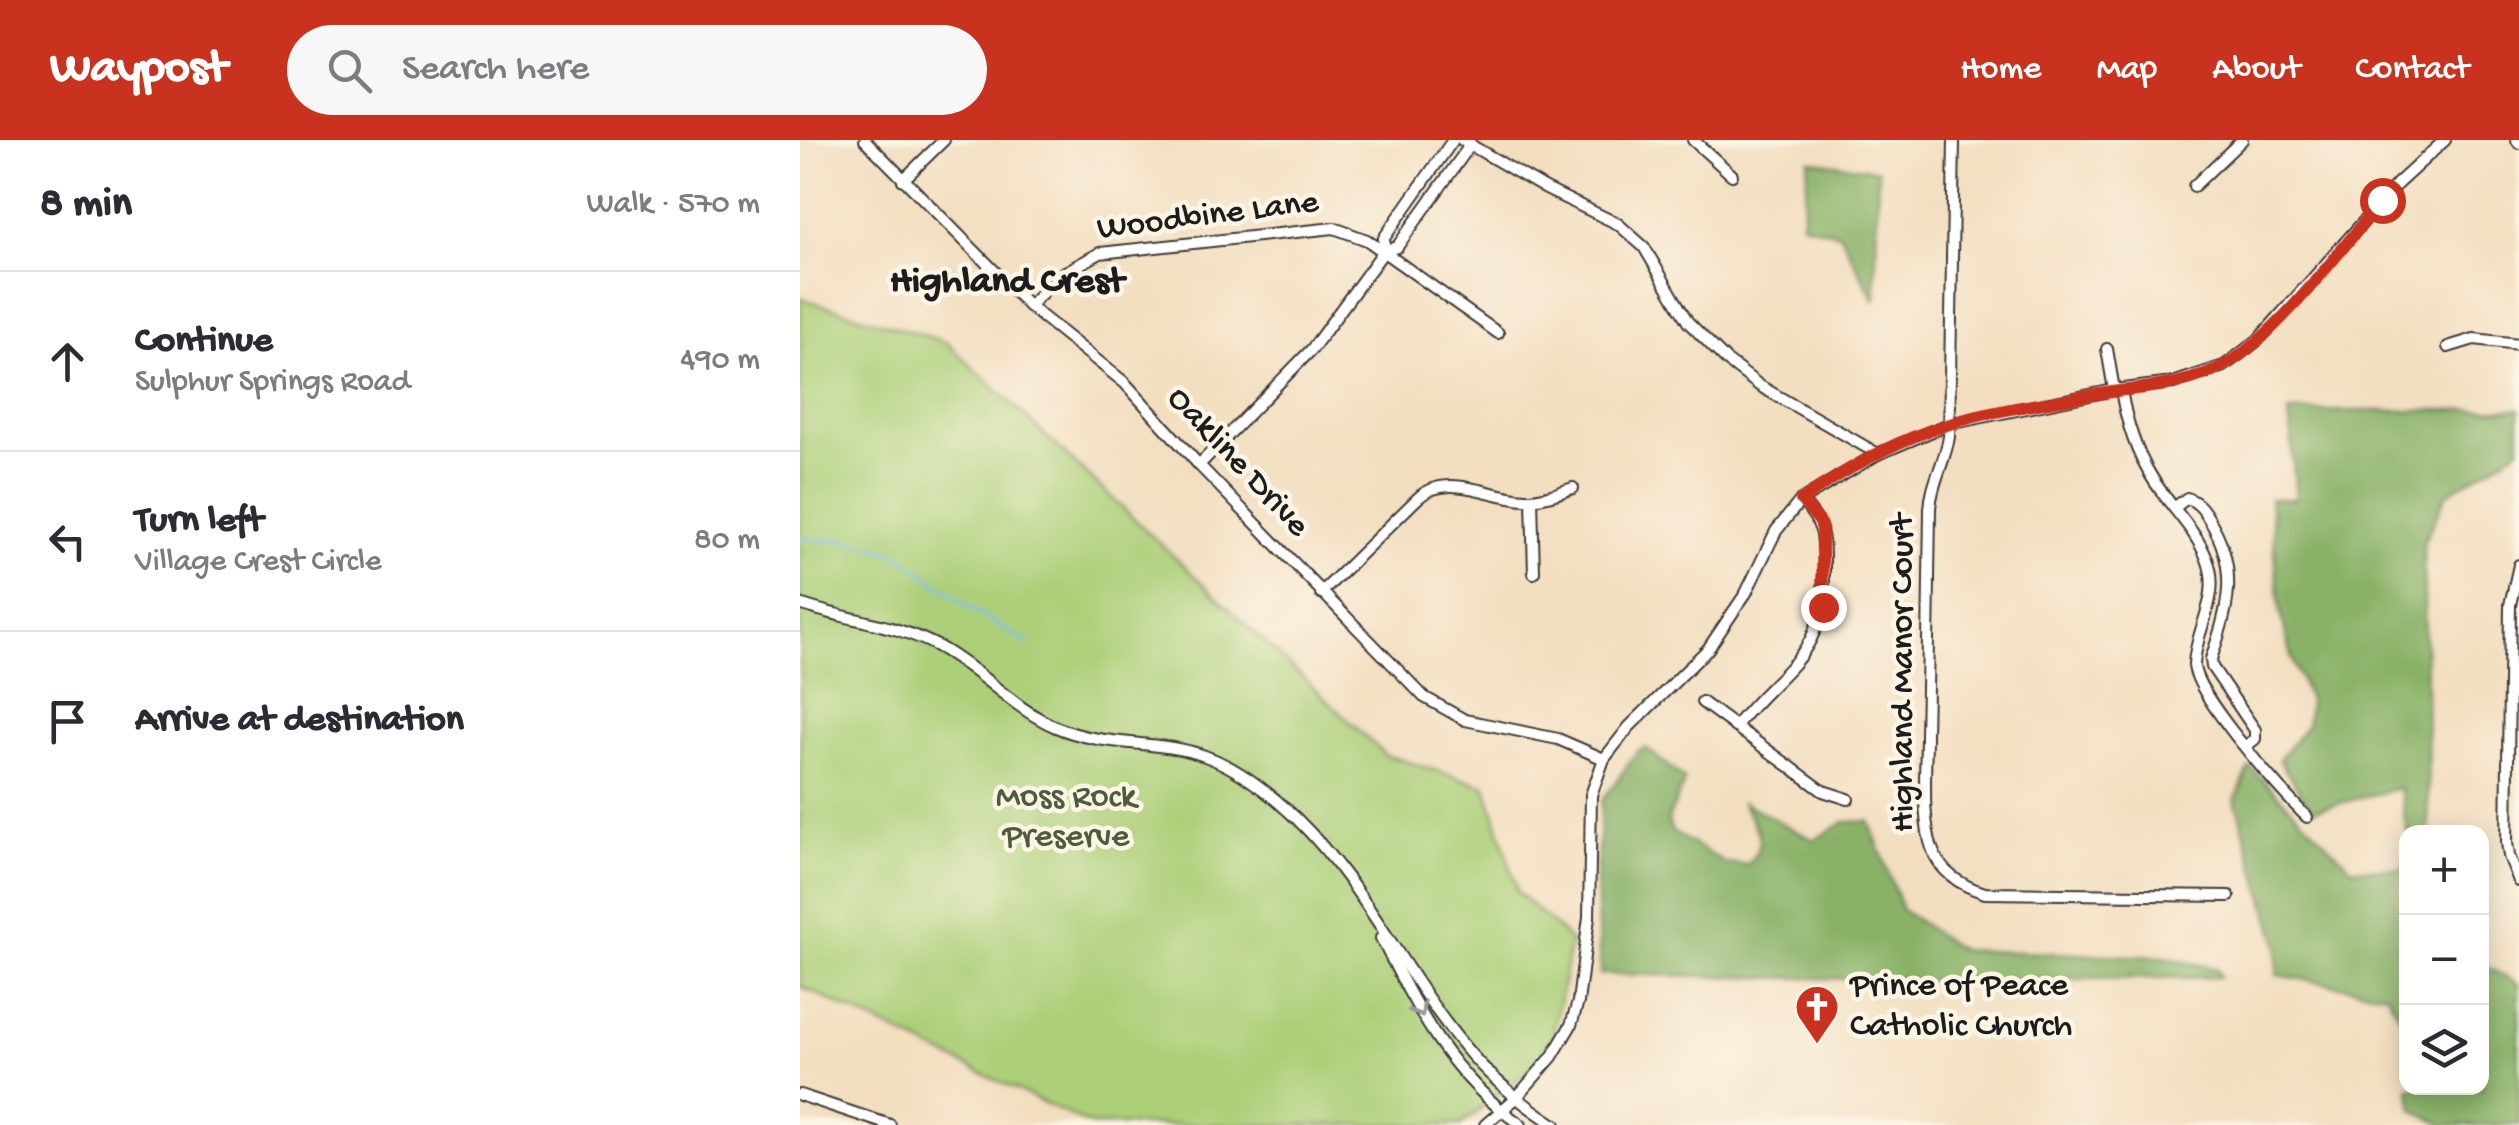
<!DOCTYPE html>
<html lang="en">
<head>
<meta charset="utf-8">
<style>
  :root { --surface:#fff; --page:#f7f7f7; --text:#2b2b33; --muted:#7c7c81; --line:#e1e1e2; --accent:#c8321e }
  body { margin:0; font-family:"Gochi Hand",sans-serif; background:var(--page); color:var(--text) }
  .controls { position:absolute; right:30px; bottom:30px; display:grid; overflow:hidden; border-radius:20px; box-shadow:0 5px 25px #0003 }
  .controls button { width:90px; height:90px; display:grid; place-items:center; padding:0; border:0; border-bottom:2px solid var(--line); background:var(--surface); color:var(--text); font:50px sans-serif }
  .stop { position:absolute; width:30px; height:30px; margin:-22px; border:8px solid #c8321e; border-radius:50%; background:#fff }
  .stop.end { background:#c8321e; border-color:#fff; box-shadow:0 2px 10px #0008 }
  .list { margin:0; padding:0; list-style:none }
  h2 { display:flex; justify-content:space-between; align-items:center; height:130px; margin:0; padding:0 40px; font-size:42px }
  h2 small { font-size:32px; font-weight:400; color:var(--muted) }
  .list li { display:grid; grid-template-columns:65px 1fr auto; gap:30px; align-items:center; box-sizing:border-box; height:180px; padding:0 40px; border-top:2px solid var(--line) }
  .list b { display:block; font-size:38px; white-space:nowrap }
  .list p { margin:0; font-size:32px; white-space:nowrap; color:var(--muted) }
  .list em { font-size:32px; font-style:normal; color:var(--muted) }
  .icon { flex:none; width:55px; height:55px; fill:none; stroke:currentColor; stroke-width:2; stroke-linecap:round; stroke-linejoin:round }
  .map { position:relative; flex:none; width:1719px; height:985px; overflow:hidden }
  header { display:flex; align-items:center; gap:60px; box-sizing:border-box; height:140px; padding:0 50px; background:var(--accent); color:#fff }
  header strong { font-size:48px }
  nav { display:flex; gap:55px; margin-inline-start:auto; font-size:35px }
  .search { width:700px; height:90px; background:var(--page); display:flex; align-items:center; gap:25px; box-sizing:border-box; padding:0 35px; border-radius:55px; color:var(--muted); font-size:38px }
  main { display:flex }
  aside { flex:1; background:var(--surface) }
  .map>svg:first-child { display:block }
  .green { fill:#accf78; stroke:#64764a; stroke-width:2.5 }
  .forest { fill:#89b268; stroke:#526742; stroke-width:2.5 }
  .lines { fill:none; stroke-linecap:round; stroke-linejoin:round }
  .stream { stroke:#7abef1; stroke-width:2.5 }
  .minor-casing { stroke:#3c3935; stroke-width:14 }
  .minor { stroke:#fff; stroke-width:10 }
  .oneway { stroke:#999 }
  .route { stroke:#c8321e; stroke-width:12 }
  .labels { text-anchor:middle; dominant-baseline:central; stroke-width:9; stroke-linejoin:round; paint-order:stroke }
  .street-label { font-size:35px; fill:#1c1c1c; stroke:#fcf5e5 }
  .park-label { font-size:35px; fill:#4e5b3c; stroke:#fcf5e5 }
  .poi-label { font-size:35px; fill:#1c1c1c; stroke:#fcf5e5; text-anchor:start }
  .neighbourhood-label { font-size:38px; font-weight:bold; fill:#1c1c1c; stroke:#fcf5e5 }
</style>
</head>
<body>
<header>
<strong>Waypost</strong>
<div class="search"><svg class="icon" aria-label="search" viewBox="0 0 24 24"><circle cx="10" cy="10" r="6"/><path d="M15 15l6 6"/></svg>Search here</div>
<nav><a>Home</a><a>Map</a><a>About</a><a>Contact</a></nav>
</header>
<main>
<aside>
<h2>8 min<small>Walk · 570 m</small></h2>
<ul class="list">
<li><svg class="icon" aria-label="ahead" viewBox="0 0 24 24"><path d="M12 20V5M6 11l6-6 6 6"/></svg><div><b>Continue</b><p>Sulphur Springs Road</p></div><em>490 m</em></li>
<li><svg class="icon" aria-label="left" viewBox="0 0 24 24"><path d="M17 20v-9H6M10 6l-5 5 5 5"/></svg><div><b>Turn left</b><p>Village Crest Circle</p></div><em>80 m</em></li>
<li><svg class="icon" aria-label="arrive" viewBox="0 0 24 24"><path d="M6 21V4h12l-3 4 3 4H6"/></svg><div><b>Arrive at destination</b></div></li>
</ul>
</aside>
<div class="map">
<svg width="1719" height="985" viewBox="0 0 1719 985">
  <rect width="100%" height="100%" fill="#fcf5e5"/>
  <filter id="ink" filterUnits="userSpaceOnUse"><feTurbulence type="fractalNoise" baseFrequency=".01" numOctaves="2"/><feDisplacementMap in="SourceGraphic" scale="20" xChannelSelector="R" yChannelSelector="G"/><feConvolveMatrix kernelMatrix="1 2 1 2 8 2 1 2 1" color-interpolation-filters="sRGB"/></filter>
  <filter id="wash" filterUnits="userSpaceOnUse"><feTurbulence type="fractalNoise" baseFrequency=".0048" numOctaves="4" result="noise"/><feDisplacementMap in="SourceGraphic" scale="40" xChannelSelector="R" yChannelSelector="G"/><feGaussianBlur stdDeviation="2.25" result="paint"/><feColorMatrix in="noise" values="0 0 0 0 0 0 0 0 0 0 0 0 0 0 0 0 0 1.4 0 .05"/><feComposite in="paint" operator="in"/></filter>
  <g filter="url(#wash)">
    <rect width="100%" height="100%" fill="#f3dec0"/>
    <path class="green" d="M0,158L146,202L585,615L686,646L718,753L771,801L753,894L735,925L661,985H290L0,846Z"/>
    <g class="forest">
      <path d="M1009,20L1078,30L1075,161L1040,94L1002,83Z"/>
      <path d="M1719,269V309L1647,354L1623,403L1629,692H1607L1600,648L1512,670L1479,620L1507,585L1509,560L1492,520L1480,469L1470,359H1496L1489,272Z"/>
      <path d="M846,608L885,640L868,679L871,691L925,723L947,725C972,697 954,690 942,662L1014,700L1045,682L1069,681L1102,770L1160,810L1366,817L1416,829L1420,837L1150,841L800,834L796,738L802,661L838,611Z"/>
      <path d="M1450,627L1552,728L1603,729L1606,721V927L1604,883L1587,854L1477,835L1478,805L1435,660Z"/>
      <path d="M1682,825L1719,843V985H1644L1613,970L1609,948H1682Z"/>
    </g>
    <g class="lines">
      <path class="stream" d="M0,398L49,401L95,413L175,471L228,504"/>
    </g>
  </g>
  <g filter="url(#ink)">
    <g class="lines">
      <defs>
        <g id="minor">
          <path d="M65,0L229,166L325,243L399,325L624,557L665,580L758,599L804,619"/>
          <path d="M662,0L746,49L818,84L844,107L888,182L926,220L960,246L1078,314"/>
          <path d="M893,0L932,35"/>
          <path d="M1154,0L1149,297C1145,322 1131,344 1130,369C1129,444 1128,520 1126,595C1126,628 1121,681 1133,711C1142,734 1162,746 1185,753L1429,756"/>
          <path d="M1717,0L1719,3"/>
          <path d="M103,40L144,0"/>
          <path d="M1394,46L1442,0"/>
          <path d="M584,111V98L653,0"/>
          <path d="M229,166L260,135L300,113L534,88L567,100L698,193"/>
          <path d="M1648,207L1674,199L1719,204"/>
          <path d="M1307,209L1314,250"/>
          <path d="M1321,250C1326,280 1335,310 1351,336C1368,365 1395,388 1407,419C1422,457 1396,486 1394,524C1393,553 1483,654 1507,677"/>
          <path d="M399,325L512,209L584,111L597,107L671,4"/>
          <path d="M732,359L734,433"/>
          <path d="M1374,368L1387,358C1398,362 1403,369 1409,379C1440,429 1428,469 1411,519L1412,527L1455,590V599L1446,606"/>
          <path d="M1719,425L1710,465L1707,703L1709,716L1719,741"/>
          <path d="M521,453L618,358C648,331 691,358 726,359C742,359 758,353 773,348"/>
          <path d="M0,464C45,480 95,483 137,506C180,529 212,568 256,587C304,608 357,599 405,616C439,628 472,655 498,680C565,746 604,834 664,906C690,938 721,963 755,985"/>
          <path d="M902,562L1023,651L1048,659"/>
          <path d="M935,587C983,525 1025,519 1024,431C1024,397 1025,386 1001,360"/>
          <path d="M581,798C619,873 651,936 721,985"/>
          <path d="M0,955L90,985"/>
          <path d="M685,985L716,958L752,917L771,885L778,862L789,777L791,655L804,619L829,587L908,509L946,453L976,391L1001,360L1078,314L1149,284L1314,250L1373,243L1424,226L1458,200L1597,44L1645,0"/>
        </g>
      </defs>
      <use href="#minor" class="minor-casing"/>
      <use href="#minor" class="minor"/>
    </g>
    <defs><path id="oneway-chevron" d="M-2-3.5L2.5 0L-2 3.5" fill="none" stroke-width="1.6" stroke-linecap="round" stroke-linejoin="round" transform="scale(2.5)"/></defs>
    <use class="oneway" href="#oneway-chevron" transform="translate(619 870) rotate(60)"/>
  </g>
  <g class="lines" filter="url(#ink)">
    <path class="route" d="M1023,467L1022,390L1020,382L1001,360C1046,329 1097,299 1150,284C1195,270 1245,263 1292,255C1335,247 1385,248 1425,225C1479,194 1541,109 1582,60"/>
  </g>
  <defs>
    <symbol id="church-pin" viewBox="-11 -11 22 30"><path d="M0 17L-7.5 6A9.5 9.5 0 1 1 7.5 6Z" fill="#c8321e" stroke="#fcf5e5"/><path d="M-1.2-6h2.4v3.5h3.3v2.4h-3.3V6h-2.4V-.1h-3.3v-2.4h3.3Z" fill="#fff"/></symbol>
  </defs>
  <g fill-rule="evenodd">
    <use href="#church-pin" x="992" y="842" width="50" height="68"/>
  </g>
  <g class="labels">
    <g class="street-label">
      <text transform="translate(408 77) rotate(-7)">Woodbine Lane</text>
      <text transform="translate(437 323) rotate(47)">Oakline Drive</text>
      <text transform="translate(1104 533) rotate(-90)">Highland Manor Court</text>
    </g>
    <g class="park-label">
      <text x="266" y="658">Moss Rock<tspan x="266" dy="40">Preserve</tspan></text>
    </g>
    <g class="poi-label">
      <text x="1050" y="847">Prince of Peace<tspan x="1050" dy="40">Catholic Church</tspan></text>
    </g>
    <g class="neighbourhood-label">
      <text x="207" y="143">Highland Crest</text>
    </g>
  </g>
</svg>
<div class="controls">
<button>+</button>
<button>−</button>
<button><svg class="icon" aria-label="layers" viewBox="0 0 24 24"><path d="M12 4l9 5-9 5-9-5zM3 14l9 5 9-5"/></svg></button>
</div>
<div class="stop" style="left:1582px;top:60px"></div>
<div class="stop end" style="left:1023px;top:467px"></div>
</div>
</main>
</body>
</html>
